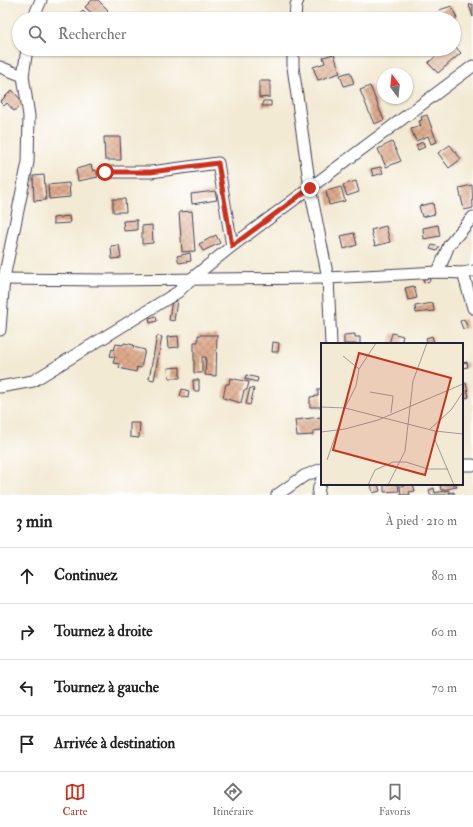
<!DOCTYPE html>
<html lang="fr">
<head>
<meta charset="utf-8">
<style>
  :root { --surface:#fff; --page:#f6f6f6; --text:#222; --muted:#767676; --line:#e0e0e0; --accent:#c8321e }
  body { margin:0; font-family:"IM FELL Double Pica",serif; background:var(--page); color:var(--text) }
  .compass { position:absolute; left:377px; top:68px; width:36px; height:36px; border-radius:50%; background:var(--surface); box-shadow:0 1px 3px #0004; rotate:345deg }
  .stop { position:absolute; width:12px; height:12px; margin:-9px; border:3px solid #c8321e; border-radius:50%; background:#fff }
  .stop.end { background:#c8321e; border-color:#fff; box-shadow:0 1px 4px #0008 }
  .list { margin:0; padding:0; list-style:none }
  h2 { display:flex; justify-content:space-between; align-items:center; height:52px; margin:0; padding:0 16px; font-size:17px }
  h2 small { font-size:13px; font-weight:400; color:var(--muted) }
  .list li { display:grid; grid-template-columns:26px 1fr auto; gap:12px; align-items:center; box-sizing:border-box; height:56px; padding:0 16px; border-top:1px solid var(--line) }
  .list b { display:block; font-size:15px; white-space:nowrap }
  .list em { font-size:13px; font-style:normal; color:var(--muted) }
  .icon { flex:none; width:22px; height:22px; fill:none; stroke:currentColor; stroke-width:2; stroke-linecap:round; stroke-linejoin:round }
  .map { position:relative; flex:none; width:473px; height:495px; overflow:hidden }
  .search { position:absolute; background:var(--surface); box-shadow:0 1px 3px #0004; left:12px; right:12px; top:12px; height:44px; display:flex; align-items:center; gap:10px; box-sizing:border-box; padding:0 14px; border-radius:22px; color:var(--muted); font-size:15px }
  .sheet { height:276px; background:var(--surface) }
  nav { display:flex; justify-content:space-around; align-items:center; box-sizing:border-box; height:56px; border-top:1px solid var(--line); background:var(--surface); font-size:11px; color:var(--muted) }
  nav a { display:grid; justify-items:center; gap:2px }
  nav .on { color:var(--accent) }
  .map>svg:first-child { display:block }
  .building { fill:url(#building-cross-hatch) }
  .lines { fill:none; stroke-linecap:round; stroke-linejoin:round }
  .minor-casing { stroke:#414052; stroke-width:13 }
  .minor { stroke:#fff; stroke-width:11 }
  .route { stroke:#c8321e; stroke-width:5 }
  .inset-road { fill:none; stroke:#9f9a97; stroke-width:1 }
  .view { fill:#c8321e; fill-opacity:0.15; stroke:#c8321e; stroke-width:2 }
  .inset-edge { fill:none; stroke:#22223b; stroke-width:2 }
</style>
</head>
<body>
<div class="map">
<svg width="473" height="495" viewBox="0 0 473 495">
  <defs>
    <pattern id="building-cross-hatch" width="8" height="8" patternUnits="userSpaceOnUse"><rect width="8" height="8" fill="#dfaa8b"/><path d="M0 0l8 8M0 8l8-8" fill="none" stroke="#b48a73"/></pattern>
  </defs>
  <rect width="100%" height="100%" fill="#fff"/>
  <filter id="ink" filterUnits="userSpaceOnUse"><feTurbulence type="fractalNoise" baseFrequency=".025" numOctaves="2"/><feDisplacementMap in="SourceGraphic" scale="8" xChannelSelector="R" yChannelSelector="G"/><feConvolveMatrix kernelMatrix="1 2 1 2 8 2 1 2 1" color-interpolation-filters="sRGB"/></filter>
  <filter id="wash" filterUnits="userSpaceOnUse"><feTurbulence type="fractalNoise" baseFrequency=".012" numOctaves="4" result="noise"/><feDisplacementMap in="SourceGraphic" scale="16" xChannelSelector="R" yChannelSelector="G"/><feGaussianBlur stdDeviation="0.9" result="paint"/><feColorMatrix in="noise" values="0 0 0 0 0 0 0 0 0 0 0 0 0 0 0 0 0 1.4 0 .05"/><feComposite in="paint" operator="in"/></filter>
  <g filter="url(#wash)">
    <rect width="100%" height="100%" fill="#f3ead4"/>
    <g id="blocks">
      <g class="building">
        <path d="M92,0H98L108,10L99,19H98L85,7Z"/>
        <path d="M473,4V17L469,5Z"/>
        <path d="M452,6L457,19H442L439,10Z"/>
        <path d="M83,11L91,19H74Z"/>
        <path d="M454,45L461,53L438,73L428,63L444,49H454Z"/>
        <path d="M334,54L340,73L318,80L313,67L325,63L323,57Z"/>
        <path d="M350,72L354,83L344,86L340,75Z"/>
        <path d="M259,81H270V97L259,98Z"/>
        <path d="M370,86L384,120L374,124L360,90Z"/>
        <path d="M12,90L24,103L14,111L7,103L4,106L0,102Z"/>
        <path d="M263,101H271V106H262Z"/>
        <path d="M427,115L437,142L431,144L428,136L416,141L411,129L421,126L419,121L422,120L421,117Z"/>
        <path d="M104,137H120L121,160H105Z"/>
        <path d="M392,142L401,161L386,167L378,149Z"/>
        <path d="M423,142L425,147L418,150L416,145Z"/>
        <path d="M450,145L461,159L449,168L438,153Z"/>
        <path d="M91,165L93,171L96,170L98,177L78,181L76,169Z"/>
        <path d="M381,167L383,173L373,176L371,169Z"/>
        <path d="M44,175L46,200L34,201L33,176Z"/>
        <path d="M356,181L359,192L347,196L343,185Z"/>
        <path d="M69,183L70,197L49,199L48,185Z"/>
        <path d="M472,185L473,208L464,210L459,188Z"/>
        <path d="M341,187L345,201L329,205L326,191Z"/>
        <path d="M215,191L217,200L192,204L191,194Z"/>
        <path d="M113,199H125L126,212H113Z"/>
        <path d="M433,203L435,214L422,217L419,206Z"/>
        <path d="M192,211L195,251L182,252L179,212Z"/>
        <path d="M69,216L70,223L53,224V218Z"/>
        <path d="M137,220V230L124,231L123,221Z"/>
        <path d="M152,225L153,243L142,244V226Z"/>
        <path d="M438,225L440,236L424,239L423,228Z"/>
        <path d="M386,226L390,242L375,246L371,230Z"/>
        <path d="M354,233L357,245L344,249L341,236Z"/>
        <path d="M216,235L220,243L203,251L199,244Z"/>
        <path d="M119,245L121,258L112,259L111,246Z"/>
        <path d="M432,245L439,247L437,251L430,249Z"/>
        <path d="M190,253L191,261L179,263L177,256Z"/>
        <path d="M429,276L430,281L424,283L423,277Z"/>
        <path d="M414,286L417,298L408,300L405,288Z"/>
        <path d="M172,299L177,300L174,321L169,320Z"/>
        <path d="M433,303L434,311L416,313L415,306Z"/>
        <path d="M156,316L157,321L150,323L149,318Z"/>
        <path d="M464,319L468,328L463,329L460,321Z"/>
        <path d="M392,333L403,336L401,344H389Z"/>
        <path d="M355,334V337H360V344H344V335Z"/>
        <path d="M198,335H217L216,376L205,375L206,357H202V373H194V342H198Z"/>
        <path d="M157,336L162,337L154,380L149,379Z"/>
        <path d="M178,336L179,347L168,348L167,337Z"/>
        <path d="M432,336L434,343L428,344L426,338Z"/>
        <path d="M273,342L279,343L278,352H272Z"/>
        <path d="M124,343L134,345L133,347L145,350L141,368L137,367L136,372L119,368L120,364L113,363L115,357L110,356L112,349L114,350L116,344L123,345Z"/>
        <path d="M467,362L468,367L462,368V363Z"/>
        <path d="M180,367V378H169L168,368Z"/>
        <path d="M246,375L258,378L257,382L245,379Z"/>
        <path d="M230,378L249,382L247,390H244L241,403L223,398L226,384H229Z"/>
        <path d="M193,380H199V391H194Z"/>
        <path d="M466,383L469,397L462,399V384Z"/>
        <path d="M250,388L254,389L250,405L246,404Z"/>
        <path d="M182,389L189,391L188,398L180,396Z"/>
        <path d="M318,389H322V407H310V397L318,396Z"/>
        <path d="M321,417L322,430L313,431V435L297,436L295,420Z"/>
        <path d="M130,423H140L139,438L130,437Z"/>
        <path d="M371,484H378L380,491L373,493Z"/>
        <path d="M392,484H398L399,491L384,492V485Z"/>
        <path d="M413,484L415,491L409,492L410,495H401L400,486Z"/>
        <path d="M443,484H456L457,487L441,490L440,485Z"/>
        <path d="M434,488L435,493L449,490V493L454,492V495H430L429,490Z"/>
      </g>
    </g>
  </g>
  <g filter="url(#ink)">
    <use href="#blocks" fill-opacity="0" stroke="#414052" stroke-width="1"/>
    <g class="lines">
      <defs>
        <g id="minor">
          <path d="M33,19L41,0"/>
          <path d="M295,19L296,5L298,0"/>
          <path d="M293,49V67L310,188L328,278L331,344"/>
          <path d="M0,67L23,76"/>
          <path d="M105,172H151L218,163L232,246"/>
          <path d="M438,272L449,245L473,217"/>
          <path d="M463,273L473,308"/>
          <path d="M0,279L108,280L328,278L438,272L463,273L473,271"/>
          <path d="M0,330L4,278L28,162L29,116L23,76L27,49"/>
          <path d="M0,387L33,381L178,292L191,279L232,246L473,66"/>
          <path d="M462,465H473"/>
          <path d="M277,495L304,476L322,469"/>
          <path d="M318,495L319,487L322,479"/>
        </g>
      </defs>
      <use href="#minor" class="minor-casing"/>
      <use href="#minor" class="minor"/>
    </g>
  </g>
  <g class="lines" filter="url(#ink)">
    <path class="route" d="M105,172H151L218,163L232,246L310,188"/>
  </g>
  <g transform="translate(321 343)">
    <rect width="142" height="142" fill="#f3ead4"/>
    <path class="inset-road" d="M22,13L38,26M49,49L72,53L70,70M0,64L24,65L114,88L142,91M109,86L130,67L142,49M114,88V97L133,142M0,89L24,86L57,77L142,41M6,117L24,65L35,43L38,26L55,0M47,142L54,127L72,119H85L107,126H127M67,142L84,108L92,38L106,0"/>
    <path class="view" d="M38,10L130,35L104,132L12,107Z"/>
    <rect width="142" height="142" class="inset-edge"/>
  </g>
</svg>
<svg class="compass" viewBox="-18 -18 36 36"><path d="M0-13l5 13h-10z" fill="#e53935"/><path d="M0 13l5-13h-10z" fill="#767676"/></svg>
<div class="stop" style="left:105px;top:172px"></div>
<div class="stop end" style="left:310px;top:188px"></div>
<div class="search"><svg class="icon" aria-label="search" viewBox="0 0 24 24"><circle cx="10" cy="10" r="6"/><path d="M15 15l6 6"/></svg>Rechercher</div>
</div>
<section class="sheet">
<h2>3 min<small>À pied · 210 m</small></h2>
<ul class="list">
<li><svg class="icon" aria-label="ahead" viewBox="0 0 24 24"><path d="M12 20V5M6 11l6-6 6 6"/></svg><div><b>Continuez</b></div><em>80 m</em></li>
<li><svg class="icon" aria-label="right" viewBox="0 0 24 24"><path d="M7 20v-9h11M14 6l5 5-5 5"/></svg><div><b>Tournez à droite</b></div><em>60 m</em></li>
<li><svg class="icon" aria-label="left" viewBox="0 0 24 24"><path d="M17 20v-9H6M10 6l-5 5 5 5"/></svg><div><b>Tournez à gauche</b></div><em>70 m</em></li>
<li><svg class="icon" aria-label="arrive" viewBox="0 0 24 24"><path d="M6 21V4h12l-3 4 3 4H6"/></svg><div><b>Arrivée à destination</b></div></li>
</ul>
</section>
<nav>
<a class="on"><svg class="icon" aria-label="map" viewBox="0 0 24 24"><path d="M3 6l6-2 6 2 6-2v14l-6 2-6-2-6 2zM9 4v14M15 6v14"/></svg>Carte</a>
<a><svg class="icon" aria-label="directions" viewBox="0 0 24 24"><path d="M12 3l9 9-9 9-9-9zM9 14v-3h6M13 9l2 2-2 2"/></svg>Itinéraire</a>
<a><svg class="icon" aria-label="saved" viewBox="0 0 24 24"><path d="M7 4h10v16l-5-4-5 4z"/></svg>Favoris</a>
</nav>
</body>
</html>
